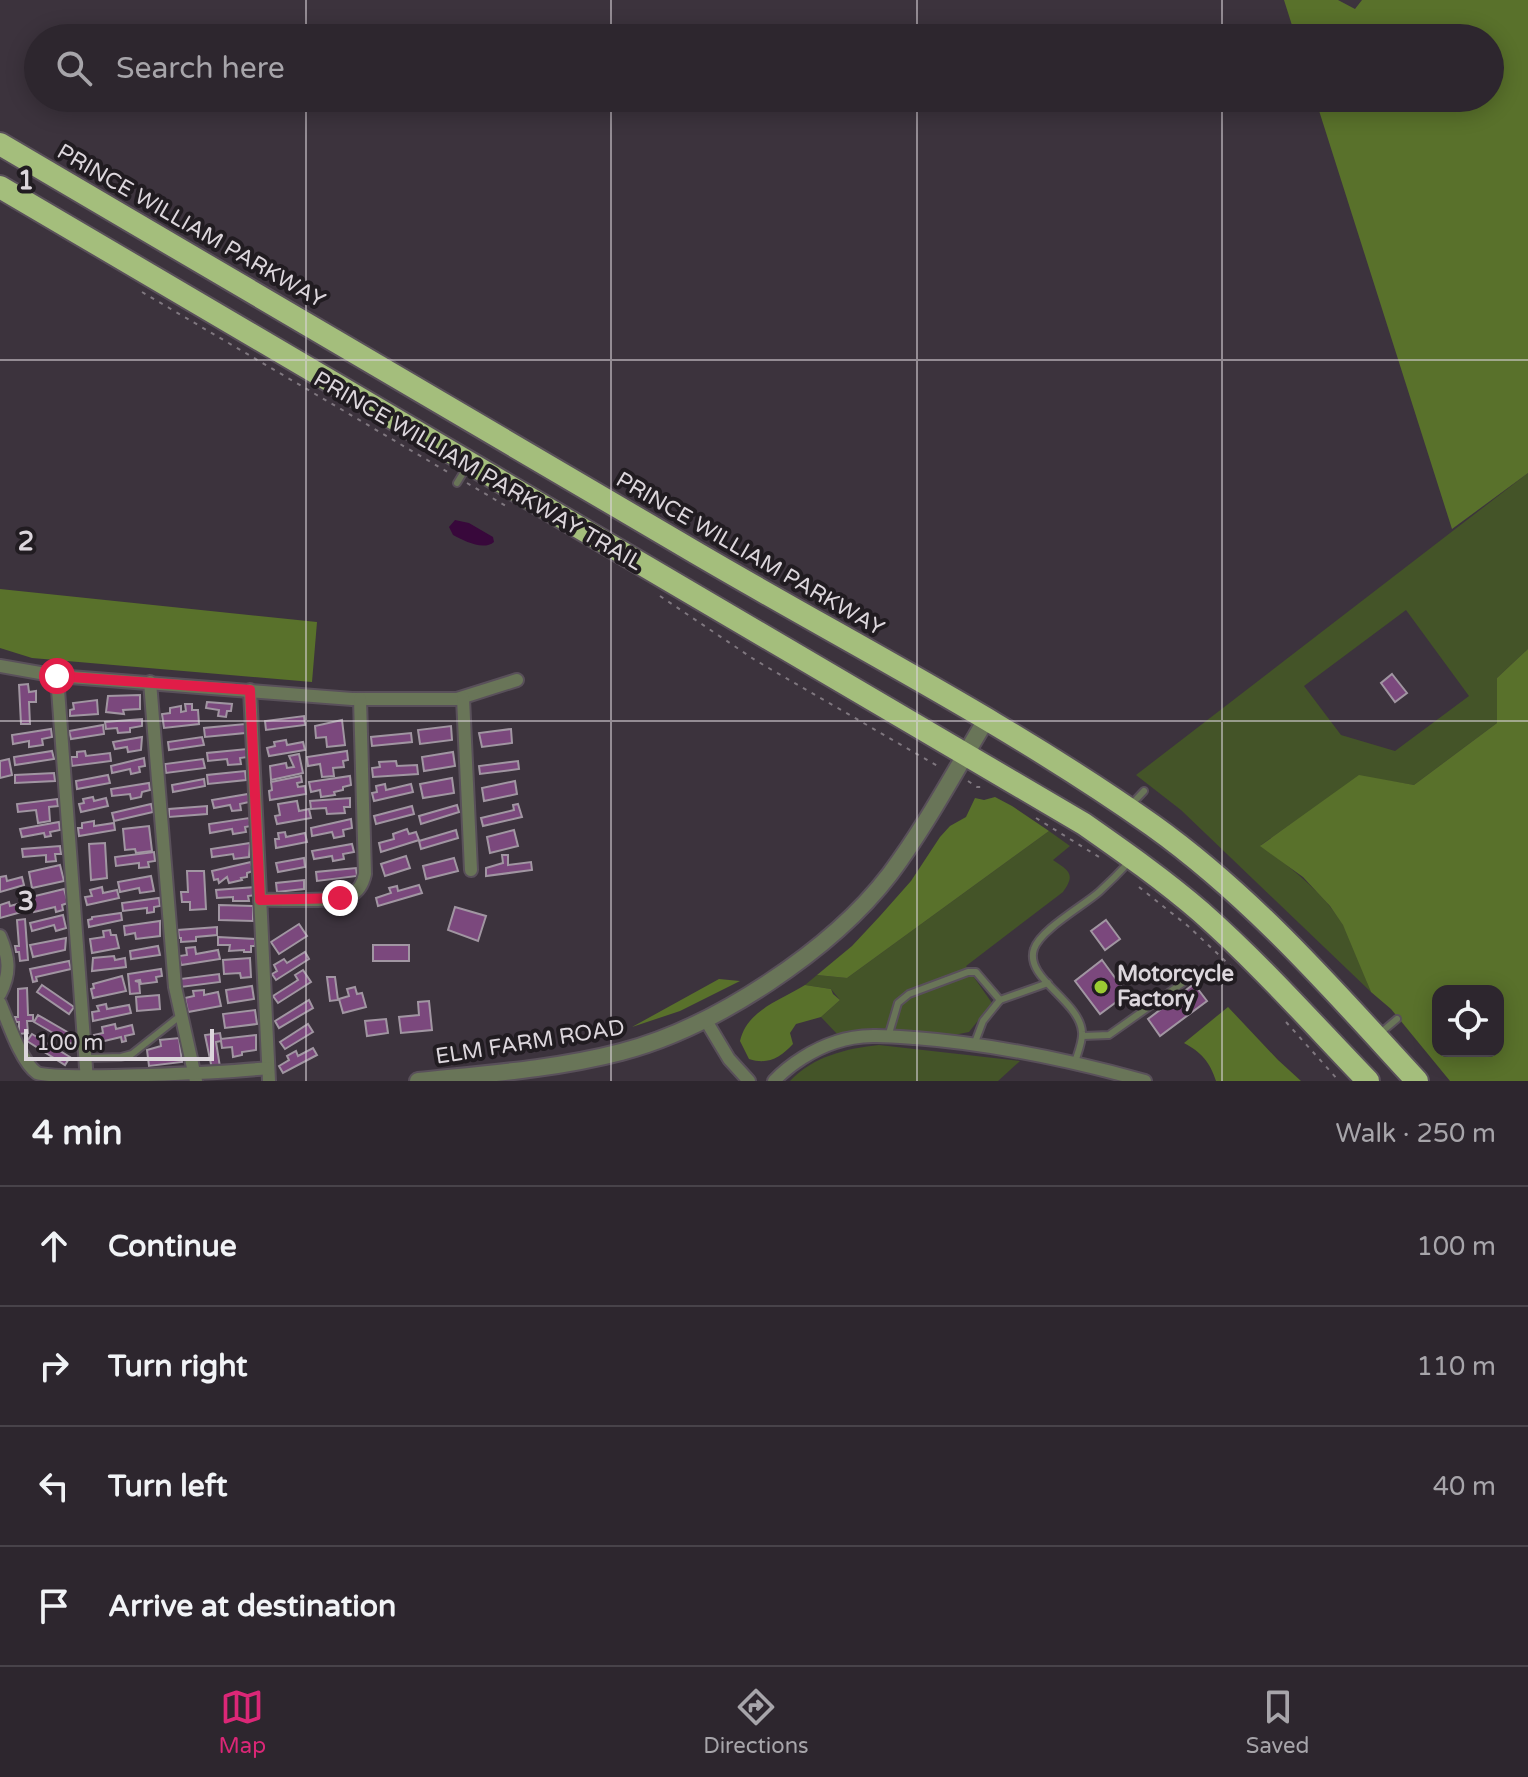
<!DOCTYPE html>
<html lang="en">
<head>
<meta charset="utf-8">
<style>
  :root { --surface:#2d262e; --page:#39323a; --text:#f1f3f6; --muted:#a7a5aa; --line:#48434a; --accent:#db2777 }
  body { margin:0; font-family:"Varela Round",sans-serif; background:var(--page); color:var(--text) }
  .controls { position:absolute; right:24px; bottom:24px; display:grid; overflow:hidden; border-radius:16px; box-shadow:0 4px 20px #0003 }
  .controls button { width:72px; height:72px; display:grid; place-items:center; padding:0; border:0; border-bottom:2px solid var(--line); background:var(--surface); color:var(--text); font:40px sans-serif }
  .scale { position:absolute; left:24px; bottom:20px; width:190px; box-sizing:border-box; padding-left:8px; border:4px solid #dcd6dc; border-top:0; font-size:22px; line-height:28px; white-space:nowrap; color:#dcd6dc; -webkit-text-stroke:6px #211c21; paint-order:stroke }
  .stop { position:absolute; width:24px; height:24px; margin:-18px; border:6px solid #e11d48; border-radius:50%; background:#fff }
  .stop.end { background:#e11d48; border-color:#fff; box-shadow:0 2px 8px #0008 }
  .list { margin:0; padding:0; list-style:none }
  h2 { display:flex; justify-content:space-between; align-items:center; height:104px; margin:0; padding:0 32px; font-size:34px }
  h2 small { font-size:26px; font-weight:400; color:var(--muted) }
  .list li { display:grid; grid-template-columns:52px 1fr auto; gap:24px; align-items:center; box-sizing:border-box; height:120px; padding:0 32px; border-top:2px solid var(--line) }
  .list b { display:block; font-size:30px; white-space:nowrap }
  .list em { font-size:26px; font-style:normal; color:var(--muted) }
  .icon { flex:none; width:44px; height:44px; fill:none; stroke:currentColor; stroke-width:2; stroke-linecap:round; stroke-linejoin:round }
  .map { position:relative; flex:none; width:1528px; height:1081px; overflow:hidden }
  .search { position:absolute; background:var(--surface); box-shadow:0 4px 20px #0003; left:24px; right:24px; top:24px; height:88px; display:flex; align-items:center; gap:20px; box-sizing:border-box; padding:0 28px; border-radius:44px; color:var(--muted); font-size:30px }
  .sheet { height:584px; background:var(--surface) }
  nav { display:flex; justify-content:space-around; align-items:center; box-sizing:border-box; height:112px; border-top:2px solid var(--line); background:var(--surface); font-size:22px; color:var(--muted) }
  nav a { display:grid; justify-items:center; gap:4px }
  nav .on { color:var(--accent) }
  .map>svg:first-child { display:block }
  .green { fill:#445428; fill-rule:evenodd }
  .forest { fill:#59712b; fill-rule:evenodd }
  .water { fill:#38083b }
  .building { fill:#7b487d; stroke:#a196a2; stroke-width:2 }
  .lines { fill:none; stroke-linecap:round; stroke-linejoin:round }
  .service-casing { stroke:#59505a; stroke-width:10 }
  .minor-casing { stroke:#59505a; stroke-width:16 }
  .tertiary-casing { stroke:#59505a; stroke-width:20 }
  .trunk-casing { stroke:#59505a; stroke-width:26 }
  .path { stroke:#7f777f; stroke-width:2; stroke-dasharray:4 6; stroke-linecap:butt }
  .service { stroke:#697558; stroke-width:6 }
  .minor { stroke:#697558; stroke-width:12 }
  .tertiary { stroke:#697558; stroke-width:16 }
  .trunk { stroke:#a4be7c; stroke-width:22 }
  .route { stroke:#e11d48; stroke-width:10 }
  .grid { fill:none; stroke:#dcd6dc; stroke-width:2; stroke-opacity:0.55 }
  .poi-dot { fill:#9bcb33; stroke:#211c21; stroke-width:3 }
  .labels { text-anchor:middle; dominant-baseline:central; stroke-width:8; stroke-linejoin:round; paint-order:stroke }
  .street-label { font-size:22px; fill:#dcd6dc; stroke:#211c21 }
  .poi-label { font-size:22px; font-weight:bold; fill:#dcd6dc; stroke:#211c21; text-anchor:start }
  .grid-label { font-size:26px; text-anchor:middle; font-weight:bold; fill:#dcd6dc; stroke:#211c21; stroke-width:8; stroke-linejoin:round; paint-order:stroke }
</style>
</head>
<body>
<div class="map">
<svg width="1528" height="1081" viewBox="0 0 1528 1081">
  <rect width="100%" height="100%" fill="#3c333d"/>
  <g class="green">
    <path d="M1528,473V649L1497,678V723L1414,785L1359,776L1261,845C1291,868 1321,890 1342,923C1354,943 1362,970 1371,992L1181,810L1136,775ZM1406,610L1469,696L1395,751L1341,735L1304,686Z"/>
    <path d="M1049,831L1070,846L1053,860C1069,871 1076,874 1063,892L966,966L992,1003L969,1032L954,1035L879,1028L838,1035L821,1017L840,1000L831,989L805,985L817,975L847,978Z"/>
    <path d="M879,1045L1020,1061L998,1081H790C812,1057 847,1048 879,1045Z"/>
  </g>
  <g class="forest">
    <path d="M1284,0H1338L1355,9L1362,0H1528V473L1452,529L1315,98H1490V38H1296Z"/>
    <path d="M0,589L317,622L312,682L32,658L0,648Z"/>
    <path d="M1528,649V1081H1450L1391,1009L1371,992L1343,925L1330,906L1303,877L1260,846L1359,775L1414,785L1497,723V678ZM1438,991H1498V1051H1438Z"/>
    <path d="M995,797L1012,806L1049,831L847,978L817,975L852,946L880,916L911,881L940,837L950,826L966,817L975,798L984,800Z"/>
    <path d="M719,979L740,981L680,1011L632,1027Z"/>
    <path d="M805,985L831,989L833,994L840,1000L821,1017L796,1024L790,1033L793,1044C780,1058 768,1065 749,1059L740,1041C747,1010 781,1000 805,985Z"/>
    <path d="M1228,1007L1278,1060L1301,1081H1216C1210,1062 1201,1052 1184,1043Z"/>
  </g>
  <path class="water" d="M455,520L469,523L493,537L494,542C483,551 465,541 453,535L449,527Z"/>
  <g class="building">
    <path d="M1392,674L1407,693L1395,702L1381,683Z"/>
    <path d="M28,684L29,692L36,691V702H29L30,724H21L19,685Z"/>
    <path d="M140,695V709L123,710L124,714L106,712L108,696Z"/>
    <path d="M97,700L98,714L70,716V710L74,709L73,703Z"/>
    <path d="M207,702L232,704L231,711H227L226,717L218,716L219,710L206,708Z"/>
    <path d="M185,704H192V710H198L199,724L164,728L162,714L170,713V708L181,706V712L186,711Z"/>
    <path d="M304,716L305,725L266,730L265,721Z"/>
    <path d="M142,719V726L130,728V732L118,733L117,728L106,729L105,722Z"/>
    <path d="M342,720L345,745L327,747L326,737L316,738L315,726Z"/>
    <path d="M245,724V733L205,737L204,728Z"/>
    <path d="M103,725L104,734L71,739L69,731Z"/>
    <path d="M451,726L452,740L420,744L418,730Z"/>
    <path d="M51,729L52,737L42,739L43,745L29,747V741L13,744L12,735Z"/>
    <path d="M511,729L512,743L482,747L479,733Z"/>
    <path d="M411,733L412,742L372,746L371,737Z"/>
    <path d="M142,737L141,750L128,752L127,747L115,749L113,742Z"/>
    <path d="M202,737L204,745L169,750L168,742Z"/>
    <path d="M286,740L287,745L303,742L305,750L269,756L267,748L275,746L274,742Z"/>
    <path d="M247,749L248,757L240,758L241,764L228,765L227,759L208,761L207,753Z"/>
    <path d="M52,751L54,759L15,765L14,757Z"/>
    <path d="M85,751L86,756L110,753L111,761L72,766L71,757H77V752Z"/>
    <path d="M347,751L348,760L343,761L344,767L333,768L334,776L322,777L320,764L308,766L307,757Z"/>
    <path d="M453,752L455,766L424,771L422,757Z"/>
    <path d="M299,754L303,773L271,780L270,766L286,763L287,768L294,767L289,756Z"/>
    <path d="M144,758L145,766L139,767L140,772L131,774L130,769L112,773L111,766Z"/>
    <path d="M9,759L12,775L0,778V761Z"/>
    <path d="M203,759L205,768L166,773L165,764Z"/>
    <path d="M396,761L397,766L417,765L418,774L373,777L372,768L380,767L379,762Z"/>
    <path d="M518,761L519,769L480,774L479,766Z"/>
    <path d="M245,771L246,780L208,784L207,775Z"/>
    <path d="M54,773L55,781L15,783V775Z"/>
    <path d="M108,775L110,783L77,789L76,781Z"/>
    <path d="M301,776L302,782L297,783L298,787L305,786L306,794L270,800L269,791L272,790L271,782Z"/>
    <path d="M350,776L351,785L343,787V790L334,792L335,795L321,797L320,790L311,792L309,782Z"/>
    <path d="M452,778L454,793L423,798L420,784Z"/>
    <path d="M204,779L205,786L173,792L172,785Z"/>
    <path d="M515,781L517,794L484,801L482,788Z"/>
    <path d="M149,783L150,790L142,792L141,797L131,799L130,794L112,796L111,789Z"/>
    <path d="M385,784L386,790L411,784L413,792L374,801L372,793L377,792L376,786Z"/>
    <path d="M248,794L249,802L240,804L241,810L232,811L230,805L214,808L212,800Z"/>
    <path d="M93,797L94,801L106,798L108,806L81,812L79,804L84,803L83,799Z"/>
    <path d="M350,798V807H344L345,813L327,814L326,808L311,809L310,801Z"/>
    <path d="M57,799L58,806L49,807L50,821L38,823L36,810L18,812L17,804Z"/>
    <path d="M297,801L299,811L309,809L311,818L277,824L275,816L280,815L278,804Z"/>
    <path d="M151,804L153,812L114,821L112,813Z"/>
    <path d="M518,804L522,817L483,826L481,818L514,810L513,805Z"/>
    <path d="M457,805L459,812L421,824L419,816Z"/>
    <path d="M207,806V814L169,817V809Z"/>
    <path d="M412,806L414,814L376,824L374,816Z"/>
    <path d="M249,818L251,826L245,827L246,832L233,834L232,829L210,833L209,824Z"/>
    <path d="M351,819L352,828L343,830L344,836L334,838L332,832L312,836L311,828Z"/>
    <path d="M94,821V826L114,823L115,830L79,836L78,828H82V823Z"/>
    <path d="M59,822L60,830L50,832L51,836L45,837L44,833L22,837L20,829Z"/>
    <path d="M149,826L152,851L136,853L135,849L125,850L123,829Z"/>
    <path d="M407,829L409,834L416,832L419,840L381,852L379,843L394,839L393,834Z"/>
    <path d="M456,830L458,838L421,849L419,841Z"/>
    <path d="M514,830L518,846L490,853L487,837Z"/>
    <path d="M285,832L286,837L305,833L307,842L276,848L275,839H279L278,833Z"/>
    <path d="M105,843L107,878L91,880L89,844Z"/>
    <path d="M250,843L249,857L234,859L233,854L212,857L211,849Z"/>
    <path d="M352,844L354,852L343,854L344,859L333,861L332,856L314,859L312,851Z"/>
    <path d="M60,846L61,854H55L56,861L46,862V855L23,857L22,849Z"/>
    <path d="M154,852L155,861L148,862L149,867L139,868V863L116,866L115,857Z"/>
    <path d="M502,855H508V865L531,862L532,870L486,876V868L503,863Z"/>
    <path d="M406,856L410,868L385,876L381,864Z"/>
    <path d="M304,858L305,867L278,872L276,863Z"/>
    <path d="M454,858L458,871L426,879L423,866Z"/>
    <path d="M251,862L253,871L247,873V877L241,878L242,880L229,883L227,877L219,883L218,879L214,880L212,871Z"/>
    <path d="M60,865L64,881L32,888L29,872Z"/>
    <path d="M356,868L357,876L317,881L316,872Z"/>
    <path d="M187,871H204L206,909L190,910V902H182L181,892H188Z"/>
    <path d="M6,876L7,881L22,877L24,885L0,892V877Z"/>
    <path d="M151,876L154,891L140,893L139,888L120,892L118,882Z"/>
    <path d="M304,880V889L277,892L276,883Z"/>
    <path d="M419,885L422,893L378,906L376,898L391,893L389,888L397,886L398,891Z"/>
    <path d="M102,887L103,893L117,890L119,898L87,905L85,897L92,896L90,890Z"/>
    <path d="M255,887L256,895L248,896L249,901H233V897L217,898L216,890Z"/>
    <path d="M64,889L68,903L62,905L63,910L56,912L55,907L34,912L31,897Z"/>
    <path d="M159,898L160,906L154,907V912L147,913V908L123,911L122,903Z"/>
    <path d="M29,901L32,909L0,918V905L9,902L10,906Z"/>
    <path d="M219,905L253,906V921L219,920Z"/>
    <path d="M455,907L486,916L478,941L448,930Z"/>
    <path d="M121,913L122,920L89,927L88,920L92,919V917Z"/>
    <path d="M63,915L66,928L56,931L54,925L32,931L30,923Z"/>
    <path d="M25,919L28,960L20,961L19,952H16L15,946H19L17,920Z"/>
    <path d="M1106,920L1120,939L1105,950L1091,931Z"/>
    <path d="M160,921V936L136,939L135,933L125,935L124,926Z"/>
    <path d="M299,924L307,936L279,954L271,942Z"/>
    <path d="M217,927V935L196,937V941L181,942V938H179L178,930Z"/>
    <path d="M110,930L111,935H116L119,948L92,953L90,939L104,937L103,931Z"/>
    <path d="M218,937L255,939V946H251V952H244V950L229,951L230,945H218Z"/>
    <path d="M66,938L65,950L33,957L30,945Z"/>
    <rect x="373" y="945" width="36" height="16"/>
    <path d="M158,946L160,955L131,959L130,951Z"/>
    <path d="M195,947L196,954L218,950L220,959L181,965L179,956L187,955L186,948Z"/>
    <path d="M305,952L309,959L276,980L272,974L277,971L274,965L284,959L287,963Z"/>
    <path d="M114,956L115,960L125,958L126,967L92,971L93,958Z"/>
    <path d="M250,958L251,977L241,978L240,973L224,974L223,960Z"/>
    <path d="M1102,960L1127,994L1100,1014L1075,981Z"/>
    <path d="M69,961L71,969L36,977L37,981L33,982L30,969Z"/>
    <path d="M161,969L162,976L156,977L157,982L141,984L140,980L135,981L139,982L140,993L130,994L128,974Z"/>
    <path d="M303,970L311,982L278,1003L273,996L298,980L295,975Z"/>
    <path d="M219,974L220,982L181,987L180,979Z"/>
    <path d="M122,976L126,991L93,998L91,989L94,988L93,984Z"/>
    <path d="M327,977H335L338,1000L330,1001Z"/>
    <path d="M1194,984L1207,1001L1160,1036L1148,1019Z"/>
    <path d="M42,985L74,1007L69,1014L37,992Z"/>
    <path d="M252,986L254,999L228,1003L226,990Z"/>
    <path d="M355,987L357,994L362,993L366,1007L343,1013L339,999L349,996L347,989Z"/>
    <path d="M27,988L28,1015H33V1021H27L28,1033L19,1034V1022H16L15,1017H18V989Z"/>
    <path d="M204,990V995L218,992L221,1006L188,1012L185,998L194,996L193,991Z"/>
    <path d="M159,995L160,1009L137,1011L136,997Z"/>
    <path d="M309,1000L313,1008L279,1028L275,1021Z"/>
    <path d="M429,1001L432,1030L401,1033L399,1017L419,1015L418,1002Z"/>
    <path d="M106,1004L107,1009L129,1005L131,1013L93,1021L92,1012L99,1011L97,1006Z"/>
    <path d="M255,1010L257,1024L225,1028L223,1014Z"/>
    <path d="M38,1015L76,1037L72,1044L34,1022Z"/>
    <path d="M386,1019L388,1033L367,1036L365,1021Z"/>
    <path d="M115,1024L116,1029L132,1025L134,1034L125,1036L126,1041L122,1042L121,1037L96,1043L94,1035L103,1033L102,1027Z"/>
    <path d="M308,1024L313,1032L285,1049L280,1042Z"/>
    <path d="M220,1033L221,1039L256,1035V1050L242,1052V1055L233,1057L232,1047L222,1048L221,1041L216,1042L220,1067L212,1069L205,1035Z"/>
    <path d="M32,1034L70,1057L65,1065L27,1041Z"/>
    <path d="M179,1038L182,1062L149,1066L147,1050L161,1046L160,1040Z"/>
    <path d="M313,1048L317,1055L283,1073L279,1066L289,1060L287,1056L296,1051L298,1056Z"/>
  </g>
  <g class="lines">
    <defs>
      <g id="service">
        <path d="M457,483L468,465"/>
        <path d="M1130,806L1144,791"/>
        <path d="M1378,1035L1397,1019"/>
        <path d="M1083,1036L1109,1035L1184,982"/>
        <path d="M888,1037L898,1003L909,994L968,972H976L1000,1000L1048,983"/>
        <path d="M974,1045L983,1021L1000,1000"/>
        <path d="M86,1058L121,1057L132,1054L180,1016"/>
        <path d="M1075,1062C1078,1052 1083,1041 1082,1032C1080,1001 1024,978 1034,949C1040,930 1083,906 1099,892C1110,882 1120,872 1130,861"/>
      </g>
      <g id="minor">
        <path d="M0,666L57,676L352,699H457L517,680"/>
        <path d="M57,676L87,1081"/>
        <path d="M150,682L175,987L196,1081"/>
        <path d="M250,690L269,1081"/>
        <path d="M463,698L471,870"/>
        <path d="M260,900C281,899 334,903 351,895C359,891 363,883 365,874L360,699"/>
        <path d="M0,936C9,957 11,973 0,994"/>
        <path d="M0,1003C8,1022 21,1062 37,1073C61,1081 230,1072 268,1068"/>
        <path d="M705,1019L729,1059L749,1081"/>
        <path d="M774,1081C790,1064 814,1049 836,1042C861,1033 890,1036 915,1038C994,1044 1069,1060 1145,1081"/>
      </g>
      <path id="tertiary" d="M418,1081C485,1074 556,1069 621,1052C714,1028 832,950 890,874C926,826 955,771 986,720"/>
      <g id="trunk">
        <path d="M0,144C227,277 454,411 681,544C838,637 1003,720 1152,825C1253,897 1334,991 1417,1081"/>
        <path d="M0,187L1084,824C1124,852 1164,880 1201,912C1260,964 1313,1024 1368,1081"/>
      </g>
    </defs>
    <use href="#service" class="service-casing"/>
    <use href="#minor" class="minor-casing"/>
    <use href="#tertiary" class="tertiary-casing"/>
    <use href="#trunk" class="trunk-casing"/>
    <g class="path">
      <path d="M142,292L451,474"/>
      <path d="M467,483L506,506"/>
      <path d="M660,596L755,660L941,768"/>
      <path d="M968,781L977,787H983"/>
      <path d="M1036,818L1099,857"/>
      <path d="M1139,887L1188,926L1237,972"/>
      <path d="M1286,1022L1339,1081"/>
    </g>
    <use href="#service" class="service"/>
    <use href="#minor" class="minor"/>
    <use href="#tertiary" class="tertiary"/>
    <use href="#trunk" class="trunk"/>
  </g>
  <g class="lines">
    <path class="route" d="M57,676L250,690L260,900L340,898"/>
  </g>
  <path class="grid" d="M306,0V38M611,0V38M917,0V38M1222,0V38M306,98V1081M611,98V1081M917,98V1081M1222,98V1081M0,360H1528M0,721H1528"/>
  <circle class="poi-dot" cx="1101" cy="987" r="8"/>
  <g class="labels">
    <g class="street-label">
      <text transform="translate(191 226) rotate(30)">PRINCE WILLIAM PARKWAY</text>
      <text transform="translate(478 471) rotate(30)">PRINCE WILLIAM PARKWAY TRAIL</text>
      <text transform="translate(750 554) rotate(30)">PRINCE WILLIAM PARKWAY</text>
      <text transform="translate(530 1042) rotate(-9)">ELM FARM ROAD</text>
    </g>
    <g class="poi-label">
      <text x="1117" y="974">Motorcycle<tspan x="1117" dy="25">Factory</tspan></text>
    </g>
  </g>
  <g class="grid-label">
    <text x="26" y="189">1</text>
    <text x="26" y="550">2</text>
    <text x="26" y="910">3</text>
  </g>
</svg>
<div class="controls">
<button><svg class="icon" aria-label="locate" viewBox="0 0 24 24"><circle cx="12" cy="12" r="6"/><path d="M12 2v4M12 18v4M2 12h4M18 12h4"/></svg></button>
</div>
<div class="scale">100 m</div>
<div class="stop" style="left:57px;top:676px"></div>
<div class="stop end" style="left:340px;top:898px"></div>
<div class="search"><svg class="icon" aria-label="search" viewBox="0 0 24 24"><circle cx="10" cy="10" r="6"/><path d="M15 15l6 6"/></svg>Search here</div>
</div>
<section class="sheet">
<h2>4 min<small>Walk · 250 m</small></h2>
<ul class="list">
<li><svg class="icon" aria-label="ahead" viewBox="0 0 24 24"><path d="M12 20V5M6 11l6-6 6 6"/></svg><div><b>Continue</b></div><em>100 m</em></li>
<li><svg class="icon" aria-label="right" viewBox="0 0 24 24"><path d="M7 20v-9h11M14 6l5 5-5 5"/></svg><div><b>Turn right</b></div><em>110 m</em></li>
<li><svg class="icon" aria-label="left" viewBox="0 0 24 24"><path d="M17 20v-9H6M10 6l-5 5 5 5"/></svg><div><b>Turn left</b></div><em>40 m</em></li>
<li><svg class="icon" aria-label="arrive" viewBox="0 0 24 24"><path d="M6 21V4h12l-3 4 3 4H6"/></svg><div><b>Arrive at destination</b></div></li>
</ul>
</section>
<nav>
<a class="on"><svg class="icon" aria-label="map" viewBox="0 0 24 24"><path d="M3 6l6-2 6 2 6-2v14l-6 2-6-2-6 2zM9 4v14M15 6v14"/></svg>Map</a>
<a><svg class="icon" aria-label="directions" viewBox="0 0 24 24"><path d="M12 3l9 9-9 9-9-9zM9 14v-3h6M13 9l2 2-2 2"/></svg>Directions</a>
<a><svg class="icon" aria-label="saved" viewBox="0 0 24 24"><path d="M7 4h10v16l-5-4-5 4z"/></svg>Saved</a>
</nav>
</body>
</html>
